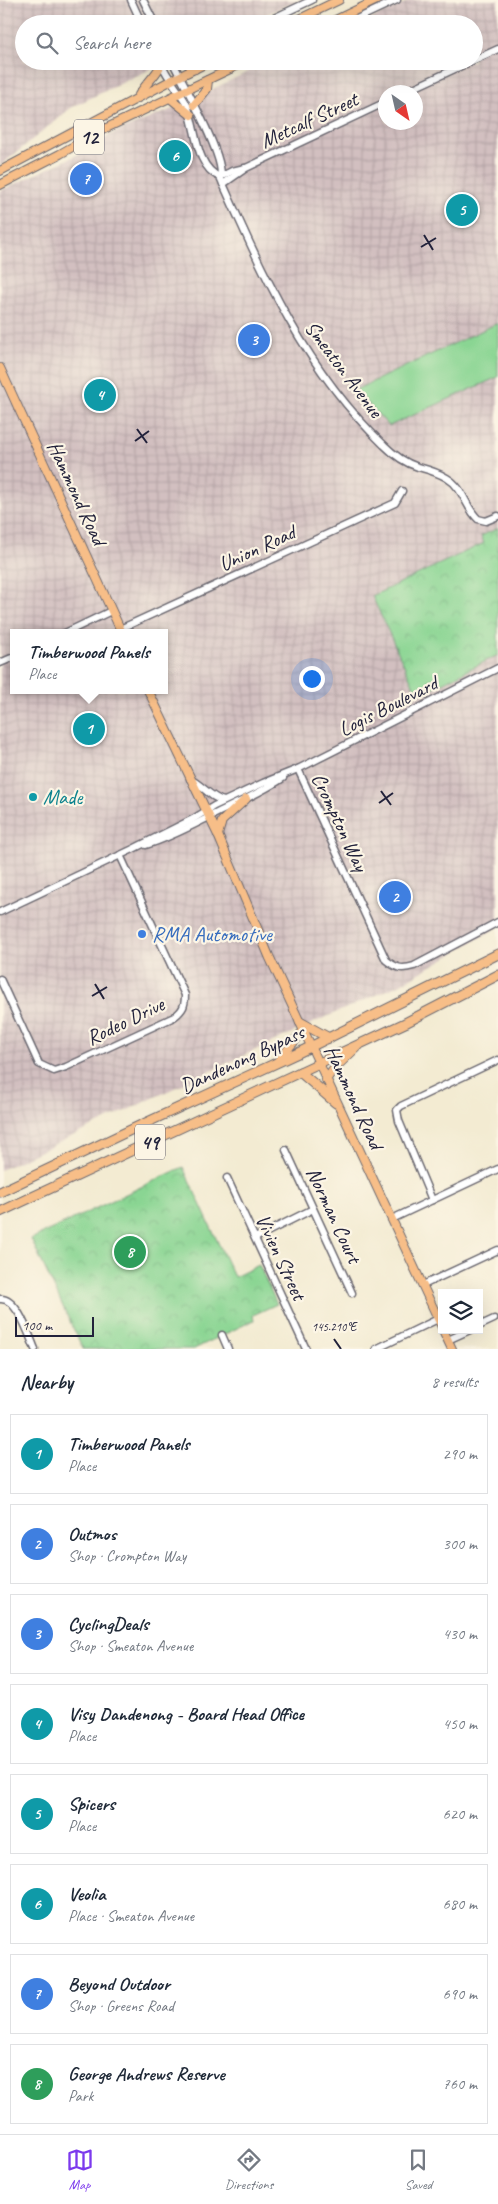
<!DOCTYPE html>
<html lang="en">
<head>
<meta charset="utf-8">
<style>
  :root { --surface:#fff; --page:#f2f2f3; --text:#1f2937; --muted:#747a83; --line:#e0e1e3; --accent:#7c3aed }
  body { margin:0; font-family:Caveat,sans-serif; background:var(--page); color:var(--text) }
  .controls { position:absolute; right:15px; bottom:15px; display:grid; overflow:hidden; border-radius:0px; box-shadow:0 5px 20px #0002 }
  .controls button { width:45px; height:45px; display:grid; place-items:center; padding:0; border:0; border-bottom:1px solid var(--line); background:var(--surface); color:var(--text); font:25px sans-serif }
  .compass { position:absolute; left:378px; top:85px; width:45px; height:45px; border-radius:50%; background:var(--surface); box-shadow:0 5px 20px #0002; rotate:146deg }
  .scale { position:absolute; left:15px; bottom:12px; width:79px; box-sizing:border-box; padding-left:5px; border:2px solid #22223b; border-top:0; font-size:14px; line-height:18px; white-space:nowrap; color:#22223b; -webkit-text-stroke:4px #fcf5e5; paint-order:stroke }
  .you { position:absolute; left:311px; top:678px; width:18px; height:18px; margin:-12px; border:4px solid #fff; border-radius:50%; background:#1a73e8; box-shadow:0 0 0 8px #1a73e833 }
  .badge { display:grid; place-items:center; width:32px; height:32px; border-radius:50%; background:var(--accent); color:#fff; font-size:16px; font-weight:700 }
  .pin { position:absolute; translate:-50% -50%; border:2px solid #fff; box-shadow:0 1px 5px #0006 }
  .popup { position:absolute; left:10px; top:629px; width:158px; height:65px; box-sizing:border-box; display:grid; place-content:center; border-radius:0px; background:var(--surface); filter:drop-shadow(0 1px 4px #0005); font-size:16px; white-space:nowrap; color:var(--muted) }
  .popup b { font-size:19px; color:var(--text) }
  .popup::after { content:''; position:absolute; left:50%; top:100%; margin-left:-10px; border:10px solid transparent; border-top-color:var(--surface) }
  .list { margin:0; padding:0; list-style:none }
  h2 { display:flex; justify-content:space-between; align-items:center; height:65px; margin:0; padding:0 20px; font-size:21px }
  h2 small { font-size:16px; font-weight:400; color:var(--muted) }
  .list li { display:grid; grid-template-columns:32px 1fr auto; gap:15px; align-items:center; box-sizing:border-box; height:80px; margin:0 10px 10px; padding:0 10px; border:1px solid var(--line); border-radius:0px }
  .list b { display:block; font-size:19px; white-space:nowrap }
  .list p { margin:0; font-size:16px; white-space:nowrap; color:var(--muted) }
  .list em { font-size:16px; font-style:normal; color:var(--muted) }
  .icon { flex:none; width:28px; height:28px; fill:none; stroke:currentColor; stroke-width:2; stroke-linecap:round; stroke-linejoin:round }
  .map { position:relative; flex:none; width:498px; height:1349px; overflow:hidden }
  .search { position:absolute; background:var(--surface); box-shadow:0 5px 20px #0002; left:15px; right:15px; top:15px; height:55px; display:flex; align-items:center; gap:12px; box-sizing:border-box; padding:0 18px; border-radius:28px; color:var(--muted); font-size:19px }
  .sheet { height:785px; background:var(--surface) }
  nav { display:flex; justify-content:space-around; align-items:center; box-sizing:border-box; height:70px; border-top:1px solid var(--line); background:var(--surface); font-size:14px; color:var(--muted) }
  nav a { display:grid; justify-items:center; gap:2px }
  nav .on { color:var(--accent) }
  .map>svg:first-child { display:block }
  .industrial { fill:url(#industrial-grid); fill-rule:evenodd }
  .grass { fill:#8ad593; stroke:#567c67 }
  .park { fill:url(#park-crowns); stroke:#567c67 }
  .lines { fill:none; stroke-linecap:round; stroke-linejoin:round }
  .minor-casing { stroke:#6b6870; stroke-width:9 }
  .major-casing { stroke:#6b6870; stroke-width:10 }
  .highway-casing { stroke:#6b6870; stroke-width:11 }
  .minor { stroke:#fff; stroke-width:6 }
  .major { stroke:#f7be88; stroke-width:8 }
  .highway { stroke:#f7be88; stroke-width:9 }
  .ticks { fill:none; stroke:#22223b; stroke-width:2 }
  .culture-dot { fill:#0f9aa8; stroke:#fcf5e5; stroke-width:2 }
  .shop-dot { fill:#3f7fe0; stroke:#fcf5e5; stroke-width:2 }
  .labels { text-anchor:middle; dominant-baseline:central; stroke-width:4.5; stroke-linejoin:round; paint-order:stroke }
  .shield { fill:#fcf5e5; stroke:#63616e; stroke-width:1 }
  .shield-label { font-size:20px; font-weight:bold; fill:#22223b }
  .street-label { font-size:21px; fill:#22223b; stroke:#fcf5e5 }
  .culture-label { font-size:21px; fill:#0d838f; stroke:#fcf5e5; text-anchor:start }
  .shop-label { font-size:21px; fill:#366cbe; stroke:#fcf5e5; text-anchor:start }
  .ticks-label { font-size:12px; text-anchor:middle; fill:#22223b; stroke:#fcf5e5; stroke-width:4.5; stroke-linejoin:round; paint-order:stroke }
</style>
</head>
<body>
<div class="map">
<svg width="498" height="1349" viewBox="0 0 498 1349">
  <defs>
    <pattern id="industrial-grid" width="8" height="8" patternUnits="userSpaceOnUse" patternTransform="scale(1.25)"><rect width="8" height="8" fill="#d2bfc0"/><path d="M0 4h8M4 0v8" fill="none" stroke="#b4a4a6"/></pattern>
    <pattern id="park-crowns" width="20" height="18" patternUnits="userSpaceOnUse" patternTransform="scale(1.25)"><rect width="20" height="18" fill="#8ad593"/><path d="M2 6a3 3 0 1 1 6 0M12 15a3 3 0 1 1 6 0" fill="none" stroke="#77b780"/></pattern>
  </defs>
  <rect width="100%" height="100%" fill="#fcf5e5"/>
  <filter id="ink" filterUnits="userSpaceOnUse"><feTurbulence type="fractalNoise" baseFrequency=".02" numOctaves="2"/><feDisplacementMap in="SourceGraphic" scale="10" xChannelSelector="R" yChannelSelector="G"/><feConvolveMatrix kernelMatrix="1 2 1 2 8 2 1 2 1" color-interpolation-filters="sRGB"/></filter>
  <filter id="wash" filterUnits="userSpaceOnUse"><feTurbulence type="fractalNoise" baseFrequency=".0096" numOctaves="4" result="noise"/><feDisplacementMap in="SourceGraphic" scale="20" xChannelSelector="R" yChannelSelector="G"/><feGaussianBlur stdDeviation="1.12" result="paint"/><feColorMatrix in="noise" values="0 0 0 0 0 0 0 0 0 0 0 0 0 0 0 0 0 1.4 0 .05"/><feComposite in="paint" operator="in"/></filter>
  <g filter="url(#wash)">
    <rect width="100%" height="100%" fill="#f3ebd2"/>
    <g class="industrial">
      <path d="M0,0H297L246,24H24V61H167L72,107L0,166Z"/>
      <path d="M411,0H498V927L399,985L317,1021L0,1170V191L96,146L111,134L170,110L270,61H474V24H361ZM386,92H416V122H386ZM14,633H164V690H14Z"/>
    </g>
    <path class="grass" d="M498,323V377L389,426L355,390Z"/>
    <g class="park">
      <path d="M498,528V655L422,693L419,688L415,689L372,596L484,543L481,536Z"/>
      <path d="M183,1167L234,1277L259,1265L277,1304L253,1315L254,1320L194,1349H83L31,1239Z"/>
    </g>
  </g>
  <g filter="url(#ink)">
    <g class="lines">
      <defs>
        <g id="minor">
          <path d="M131,0L142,24"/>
          <path d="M143,0L155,24"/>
          <path d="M261,24L312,0"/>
          <path d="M346,24L397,0"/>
          <path d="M474,60L498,49"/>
          <path d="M160,61C167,77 176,87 185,101C197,122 193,166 220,177C263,274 306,371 384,445C394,455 405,463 418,467C429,470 437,472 447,478C464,488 465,507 478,519L486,521L498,516"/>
          <path d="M172,61C182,81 227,160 220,177"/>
          <path d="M227,61L231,69"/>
          <path d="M405,92L472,61"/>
          <path d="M220,177L232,171L245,168"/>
          <path d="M223,184L246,168L386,102"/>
          <path d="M120,629L395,503L402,491"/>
          <path d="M65,633L111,611"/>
          <path d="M0,663L14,657"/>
          <path d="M298,769L386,960C396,968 401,970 414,966L498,922"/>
          <path d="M190,779C202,785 212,799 224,801"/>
          <path d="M146,845C172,837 193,825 217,813C239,802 262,792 283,778"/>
          <path d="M0,912L131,850L193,819L214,806L263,783L298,769L498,668"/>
          <path d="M0,979L39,1064L54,1071L66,1067L174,1017C183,1010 185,1006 185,995L120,855"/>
          <path d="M286,1150L352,1293"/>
          <path d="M227,1178L306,1349"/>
          <path d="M432,1200L399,1121L397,1110L401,1106L498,1060"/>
          <path d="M392,1219L498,1169"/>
          <path d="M255,1238L313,1209"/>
          <path d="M423,1285L498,1250"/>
          <path d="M0,1299C17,1297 29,1335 35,1349"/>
          <path d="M479,1326L494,1319"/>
          <path d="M222,1335L228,1349"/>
          <path d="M448,1340L470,1330"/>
          <path d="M376,1349L438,1319"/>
        </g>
        <g id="major">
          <path d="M289,24L339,0"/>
          <path d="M327,24L377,0"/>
          <path d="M184,61L195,69"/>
          <path d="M138,97C143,86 155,77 161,65"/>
          <path d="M170,98L191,115"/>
          <path d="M194,105L207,89L208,80"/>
          <path d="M0,171L170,81L211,61"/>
          <path d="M0,185L60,154L98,132L247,61"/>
          <path d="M0,368L122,633"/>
          <path d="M148,690L218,835L269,956L442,1327"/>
          <path d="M218,835L222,821L246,799"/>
          <path d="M277,1062L304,1030"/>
          <path d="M326,1080L333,1070L357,1047"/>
          <path d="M443,1330L452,1349"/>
        </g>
        <g id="highway">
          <path d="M300,1022L329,1038"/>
          <path d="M300,1072L336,1103"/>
          <path d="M0,1192L139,1126L298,1053L498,954"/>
          <path d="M0,1212L405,1023L498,975"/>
        </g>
      </defs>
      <use href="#minor" class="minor-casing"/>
      <use href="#major" class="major-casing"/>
      <use href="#highway" class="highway-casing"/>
      <use href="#minor" class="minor"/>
      <use href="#major" class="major"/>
      <use href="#highway" class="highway"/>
    </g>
  </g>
  <path class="ticks" d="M424,235L433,250M421,247L436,238M137,429L147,443M135,441L149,431M381,791L391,805M379,803L393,793M95,984L104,999M92,996L107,987M334,1339L341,1349"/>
  <circle class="culture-dot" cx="33" cy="797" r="5"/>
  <circle class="shop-dot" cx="142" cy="934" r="5"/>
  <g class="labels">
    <g class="shield">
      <rect x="74" y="119.5" width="30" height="35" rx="4"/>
      <rect x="135" y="1124.5" width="30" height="35" rx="4"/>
    </g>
    <g class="shield-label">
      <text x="89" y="137">12</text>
      <text x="150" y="1142">49</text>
    </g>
    <g class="street-label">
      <text transform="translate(309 120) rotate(-25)">Metcalf Street</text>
      <text transform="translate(344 369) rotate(53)">Smeaton Avenue</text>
      <text transform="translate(77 493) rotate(65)">Hammond Road</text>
      <text transform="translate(257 548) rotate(-25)">Union Road</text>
      <text transform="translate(388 706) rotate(-27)">Logis Boulevard</text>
      <text transform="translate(340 822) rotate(65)">Crompton Way</text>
      <text transform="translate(125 1021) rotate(-26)">Rodeo Drive</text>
      <text transform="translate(242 1059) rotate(-25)">Dandenong Bypass</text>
      <text transform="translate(354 1097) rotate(65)">Hammond Road</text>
      <text transform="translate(334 1215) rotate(65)">Norman Court</text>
      <text transform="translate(281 1257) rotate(65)">Vivien Street</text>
    </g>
    <g class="culture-label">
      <text x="43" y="797">Made</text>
    </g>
    <g class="shop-label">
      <text x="152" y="934">RMA Automotive</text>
    </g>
  </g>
  <g class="ticks-label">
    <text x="334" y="1331">145.210°E</text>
  </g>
</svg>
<div class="controls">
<button><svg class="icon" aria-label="layers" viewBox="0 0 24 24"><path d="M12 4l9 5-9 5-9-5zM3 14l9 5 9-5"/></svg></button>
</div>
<svg class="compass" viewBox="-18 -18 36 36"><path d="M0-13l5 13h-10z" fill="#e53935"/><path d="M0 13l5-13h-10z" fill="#747a83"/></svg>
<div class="scale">100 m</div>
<div class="you"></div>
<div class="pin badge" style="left:89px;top:729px;background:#0f9aa8">1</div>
<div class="popup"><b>Timberwood Panels</b>Place</div>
<div class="pin badge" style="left:395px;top:897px;background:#3f7fe0">2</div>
<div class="pin badge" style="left:254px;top:340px;background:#3f7fe0">3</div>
<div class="pin badge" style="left:100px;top:395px;background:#0f9aa8">4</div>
<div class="pin badge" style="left:462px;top:210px;background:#0f9aa8">5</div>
<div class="pin badge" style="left:175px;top:156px;background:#0f9aa8">6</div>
<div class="pin badge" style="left:86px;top:179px;background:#3f7fe0">7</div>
<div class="pin badge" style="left:130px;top:1252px;background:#2e9e5b">8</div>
<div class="search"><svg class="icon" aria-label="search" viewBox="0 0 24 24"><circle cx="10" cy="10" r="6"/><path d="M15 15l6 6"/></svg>Search here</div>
</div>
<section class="sheet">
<h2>Nearby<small>8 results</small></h2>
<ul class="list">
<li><span class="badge" style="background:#0f9aa8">1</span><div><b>Timberwood Panels</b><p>Place</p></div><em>290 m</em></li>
<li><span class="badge" style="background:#3f7fe0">2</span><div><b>Outmos</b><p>Shop · Crompton Way</p></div><em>300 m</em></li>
<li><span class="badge" style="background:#3f7fe0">3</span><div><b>CyclingDeals</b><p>Shop · Smeaton Avenue</p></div><em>430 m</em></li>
<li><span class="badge" style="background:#0f9aa8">4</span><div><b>Visy Dandenong - Board Head Office</b><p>Place</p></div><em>450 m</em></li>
<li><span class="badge" style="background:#0f9aa8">5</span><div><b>Spicers</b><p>Place</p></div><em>620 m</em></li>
<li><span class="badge" style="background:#0f9aa8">6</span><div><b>Veolia</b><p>Place · Smeaton Avenue</p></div><em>680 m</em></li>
<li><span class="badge" style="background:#3f7fe0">7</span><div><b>Beyond Outdoor</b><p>Shop · Greens Road</p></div><em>690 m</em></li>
<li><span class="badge" style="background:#2e9e5b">8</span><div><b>George Andrews Reserve</b><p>Park</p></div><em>760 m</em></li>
</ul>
</section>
<nav>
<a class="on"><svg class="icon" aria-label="map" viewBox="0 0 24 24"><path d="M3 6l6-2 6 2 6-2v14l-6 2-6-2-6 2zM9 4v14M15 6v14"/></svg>Map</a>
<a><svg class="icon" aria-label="directions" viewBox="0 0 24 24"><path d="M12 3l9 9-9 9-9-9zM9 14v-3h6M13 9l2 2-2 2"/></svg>Directions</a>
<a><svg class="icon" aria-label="saved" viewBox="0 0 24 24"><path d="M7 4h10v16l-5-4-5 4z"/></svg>Saved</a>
</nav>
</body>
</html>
